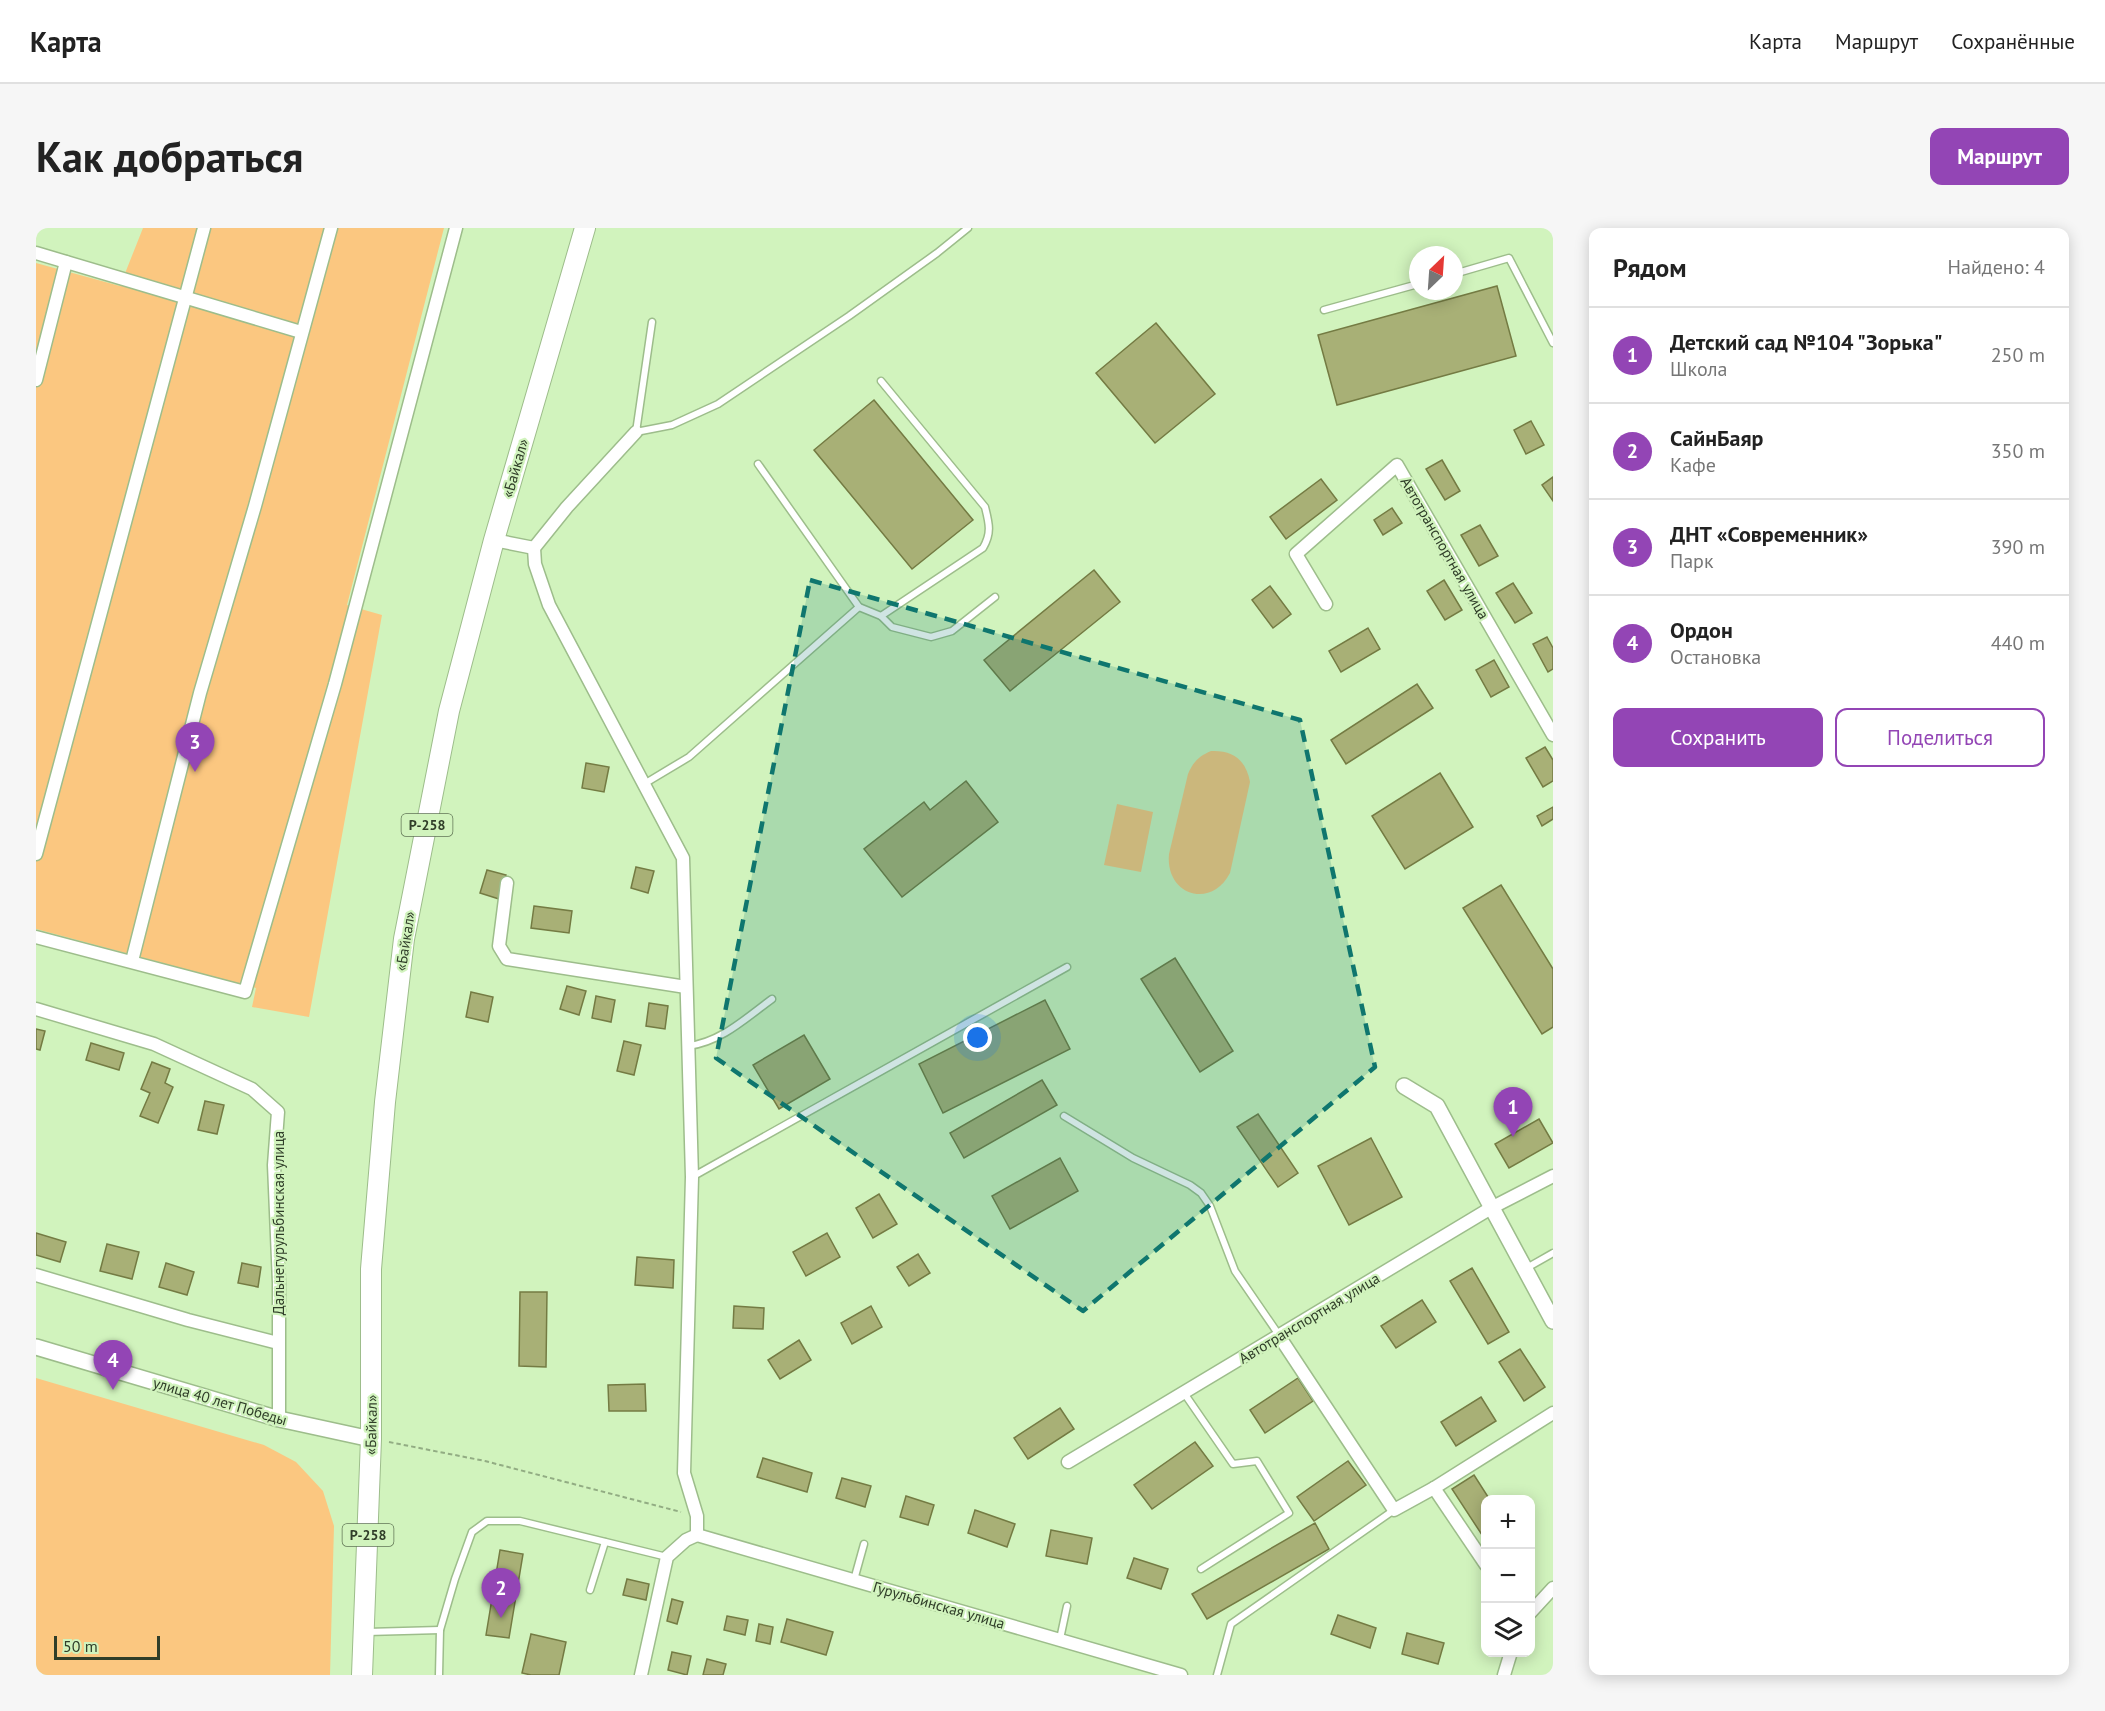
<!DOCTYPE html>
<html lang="ru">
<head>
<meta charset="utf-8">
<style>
  :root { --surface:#fff; --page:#f6f6f6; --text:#222; --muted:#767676; --line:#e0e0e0; --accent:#9345b5 }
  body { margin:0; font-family:"PT Sans",sans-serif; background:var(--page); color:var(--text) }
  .controls { position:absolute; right:18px; bottom:18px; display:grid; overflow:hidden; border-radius:12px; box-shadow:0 3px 15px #0003 }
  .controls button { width:54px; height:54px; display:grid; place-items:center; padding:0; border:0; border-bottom:2px solid var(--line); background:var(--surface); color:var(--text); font:30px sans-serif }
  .compass { position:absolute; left:1373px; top:18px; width:54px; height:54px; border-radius:50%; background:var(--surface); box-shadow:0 3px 15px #0003; rotate:25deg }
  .scale { position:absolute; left:18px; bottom:15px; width:106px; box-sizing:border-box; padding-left:6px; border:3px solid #303e29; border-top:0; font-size:16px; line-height:21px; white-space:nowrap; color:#303e29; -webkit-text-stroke:4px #d1f3bd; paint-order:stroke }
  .you { position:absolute; left:942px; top:810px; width:21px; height:21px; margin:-15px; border:4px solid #fff; border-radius:50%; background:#1a73e8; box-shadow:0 0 0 9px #1a73e833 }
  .badge { display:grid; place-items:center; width:39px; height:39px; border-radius:50%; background:var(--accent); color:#fff; font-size:20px; font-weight:700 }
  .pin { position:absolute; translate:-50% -50px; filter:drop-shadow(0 2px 3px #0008) }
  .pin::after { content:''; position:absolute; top:32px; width:21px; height:18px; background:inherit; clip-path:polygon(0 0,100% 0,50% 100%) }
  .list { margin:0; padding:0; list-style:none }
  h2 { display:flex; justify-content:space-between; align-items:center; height:78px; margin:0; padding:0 24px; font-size:26px }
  h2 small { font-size:20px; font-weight:400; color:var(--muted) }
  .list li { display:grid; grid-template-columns:39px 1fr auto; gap:18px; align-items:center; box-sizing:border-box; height:96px; padding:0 24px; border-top:2px solid var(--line) }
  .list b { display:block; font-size:22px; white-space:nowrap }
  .list p { margin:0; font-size:20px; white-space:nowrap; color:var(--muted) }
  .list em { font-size:20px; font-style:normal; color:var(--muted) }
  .actions { display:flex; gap:12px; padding:18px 24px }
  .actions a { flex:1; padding:14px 0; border:2px solid var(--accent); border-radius:12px; text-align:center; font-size:21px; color:var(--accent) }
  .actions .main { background:var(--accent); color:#fff }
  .icon { flex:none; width:33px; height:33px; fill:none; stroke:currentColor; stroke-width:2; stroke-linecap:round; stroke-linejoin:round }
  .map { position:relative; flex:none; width:1517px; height:1447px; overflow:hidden; border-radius:12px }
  header { display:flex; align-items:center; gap:36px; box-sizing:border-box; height:84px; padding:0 30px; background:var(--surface); border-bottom:2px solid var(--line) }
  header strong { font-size:28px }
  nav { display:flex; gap:33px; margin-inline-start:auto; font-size:21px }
  .intro { display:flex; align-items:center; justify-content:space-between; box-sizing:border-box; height:144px; padding:0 36px }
  h1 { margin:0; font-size:42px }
  .button { padding:15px 27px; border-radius:12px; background:var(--accent); color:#fff; font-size:21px; font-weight:700 }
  main { display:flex; gap:36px; padding:0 36px }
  aside { flex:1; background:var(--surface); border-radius:12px; box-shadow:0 3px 15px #0003 }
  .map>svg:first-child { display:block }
  .green { fill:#fbc780 }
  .building { fill:#a8b076; stroke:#747b43; stroke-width:1.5 }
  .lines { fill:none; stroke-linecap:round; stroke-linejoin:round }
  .service-casing { stroke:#9dbd8b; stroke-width:9 }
  .minor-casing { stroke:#9dbd8b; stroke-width:15 }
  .tertiary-casing { stroke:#9dbd8b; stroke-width:18 }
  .trunk-casing { stroke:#9dbd8b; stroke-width:22 }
  .path { stroke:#92ac83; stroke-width:2; stroke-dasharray:4.5 3; stroke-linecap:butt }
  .service { stroke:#fff; stroke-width:6 }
  .minor { stroke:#fff; stroke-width:12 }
  .tertiary { stroke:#fff; stroke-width:15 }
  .trunk { stroke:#fff; stroke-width:20 }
  .marked { fill:#0f766e; fill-opacity:0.2; stroke:#0f766e; stroke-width:4.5; stroke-dasharray:12 8; stroke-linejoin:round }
  .labels { text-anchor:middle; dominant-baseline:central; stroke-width:4.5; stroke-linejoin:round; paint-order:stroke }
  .shield { fill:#d1f3bd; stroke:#607455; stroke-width:1.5 }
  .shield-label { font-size:14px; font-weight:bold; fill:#303e29 }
  .street-label { font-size:15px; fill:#303e29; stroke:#d1f3bd }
</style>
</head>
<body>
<header>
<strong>Карта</strong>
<nav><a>Карта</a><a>Маршрут</a><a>Сохранённые</a></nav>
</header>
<div class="intro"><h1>Как добраться</h1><a class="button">Маршрут</a></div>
<main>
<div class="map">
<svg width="1517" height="1447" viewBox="0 0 1517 1447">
  <rect width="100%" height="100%" fill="#d1f3bd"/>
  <g class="green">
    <path d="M107,0H408L311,377L346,387L273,789L216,779L220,760L0,701V35L84,58Z"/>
    <path d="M1175,523C1197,522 1210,532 1214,554L1194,645C1175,682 1129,667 1133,626L1152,546C1157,534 1163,528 1175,523Z"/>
    <path d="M1081,576L1117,584L1105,644L1068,637Z"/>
    <path d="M0,1150L228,1217L260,1234L287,1263L298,1298L294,1447H0Z"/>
  </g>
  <g class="building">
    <path d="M1461,58L1480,128L1301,177L1282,107Z"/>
    <path d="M1120,95L1179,166L1119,215L1060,145Z"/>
    <path d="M838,172L937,292L876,341L778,222Z"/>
    <path d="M1495,193L1508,217L1490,226L1478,202Z"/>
    <path d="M1406,232L1424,263L1409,272L1390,241Z"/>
    <path d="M1517,249V273L1506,257Z"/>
    <path d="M1285,251L1301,272L1250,311L1234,289Z"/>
    <path d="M1356,280L1366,295L1347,307L1338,292Z"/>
    <path d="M1444,297L1462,328L1443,338L1425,307Z"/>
    <path d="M1058,342L1084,374L974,463L948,432Z"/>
    <path d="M1408,352L1426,382L1409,392L1391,363Z"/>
    <path d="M1477,355L1496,385L1479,395L1460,365Z"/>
    <path d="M1234,358L1255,386L1237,400L1216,372Z"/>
    <path d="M1332,400L1344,421L1305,444L1293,423Z"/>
    <path d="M1511,409L1517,420V441L1512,444L1497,416Z"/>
    <path d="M1458,432L1473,459L1455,469L1440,442Z"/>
    <path d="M1381,456L1397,480L1310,536L1295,512Z"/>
    <path d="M1509,519L1517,532V553L1507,559L1490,530Z"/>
    <path d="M550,535L573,539L568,564L546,560Z"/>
    <path d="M1404,545L1437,599L1369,641L1336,588Z"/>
    <path d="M930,553L962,594L866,669L828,621L888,574L894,582Z"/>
    <path d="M1517,579V591L1506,598L1501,588Z"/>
    <path d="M600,639L618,643L612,665L595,660Z"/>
    <path d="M451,642L470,647L463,671L444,665Z"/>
    <path d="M1465,657L1517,741V799L1506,806L1427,680Z"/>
    <path d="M498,678L536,683L533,705L495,700Z"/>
    <path d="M1139,730L1197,823L1164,844L1105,751Z"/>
    <path d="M531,758L550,763L543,787L524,781Z"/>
    <path d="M435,764L457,769L452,794L430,789Z"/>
    <path d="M560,768L579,772L575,794L556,790Z"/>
    <path d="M1009,772L1034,821L907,885L883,836Z"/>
    <path d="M613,775L632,778L629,801L610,798Z"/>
    <path d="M0,801L9,803L4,822L0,821Z"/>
    <path d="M768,807L794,851L743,881L717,837Z"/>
    <path d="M588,813L605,817L598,847L581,843Z"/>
    <path d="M55,815L88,825L83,842L50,832Z"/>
    <path d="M116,834L134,841L129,855L137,859L122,895L104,888L114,865L105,861Z"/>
    <path d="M1006,852L1021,877L928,930L914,905Z"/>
    <path d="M169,873L188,877L181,906L162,902Z"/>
    <path d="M1222,886L1262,945L1242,959L1201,899Z"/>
    <path d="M1503,891L1517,915L1473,940L1459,916Z"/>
    <path d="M1335,910L1366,969L1313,997L1282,938Z"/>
    <path d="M1024,930L1042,963L974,1001L956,968Z"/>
    <path d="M843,966L861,996L837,1010L820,980Z"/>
    <path d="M0,1005L30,1014L24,1034L0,1027Z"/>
    <path d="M791,1005L804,1029L770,1048L757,1024Z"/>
    <path d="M71,1016L103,1024L96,1051L64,1043Z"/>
    <path d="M882,1026L894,1045L873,1058L861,1039Z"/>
    <path d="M601,1029L638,1032L637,1060L599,1057Z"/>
    <path d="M130,1035L158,1044L151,1067L123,1059Z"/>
    <path d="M206,1035L225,1039L222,1059L202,1055Z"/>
    <path d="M1436,1040L1473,1104L1452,1116L1414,1053Z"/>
    <path d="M484,1064H511L510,1139L483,1138Z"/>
    <path d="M1386,1072L1400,1094L1360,1120L1345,1098Z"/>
    <path d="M698,1078L728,1080L727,1101L697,1100Z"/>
    <path d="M835,1078L846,1099L816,1116L805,1095Z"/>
    <path d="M763,1112L775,1132L744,1151L732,1132Z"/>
    <path d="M1484,1121L1509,1159L1488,1173L1463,1134Z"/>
    <path d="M1262,1150L1277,1173L1229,1205L1214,1182Z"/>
    <path d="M609,1156L610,1183H573L572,1157Z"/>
    <path d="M1445,1169L1460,1193L1420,1218L1405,1194Z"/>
    <path d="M1024,1180L1038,1201L992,1231L978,1210Z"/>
    <path d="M1159,1214L1177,1238L1116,1281L1098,1257Z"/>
    <path d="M727,1230L776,1245L771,1264L721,1249Z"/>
    <path d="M1312,1233L1330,1257L1278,1293L1261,1269Z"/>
    <path d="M1438,1247L1454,1272H1450V1313L1416,1261Z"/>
    <path d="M806,1250L835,1258L829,1279L800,1270Z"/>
    <path d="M870,1268L898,1277L892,1297L864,1289Z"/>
    <path d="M939,1282L979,1296L971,1319L932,1305Z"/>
    <path d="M1279,1295L1293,1321L1171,1391L1156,1366Z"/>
    <path d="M1015,1302L1056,1310L1051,1336L1010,1328Z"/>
    <path d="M464,1322L487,1326L473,1410L450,1407Z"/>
    <path d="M1098,1330L1132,1341L1125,1361L1091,1350Z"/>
    <path d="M591,1351L613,1356L610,1372L587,1367Z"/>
    <path d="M636,1371L647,1374L641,1396L631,1393Z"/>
    <path d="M1302,1387L1340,1400L1334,1420L1295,1406Z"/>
    <path d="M691,1388L712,1392L709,1407L688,1402Z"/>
    <path d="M751,1391L797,1404L790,1427L745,1414Z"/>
    <path d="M723,1396L737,1399L734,1416L720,1413Z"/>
    <path d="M1371,1405L1408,1415L1402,1436L1366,1426Z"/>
    <path d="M495,1406L530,1414L523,1447H495L486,1445Z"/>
    <path d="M636,1424L655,1428L651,1447L632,1442Z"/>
    <path d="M671,1431L690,1436L687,1447H667Z"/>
  </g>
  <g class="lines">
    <defs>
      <g id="service">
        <path d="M1418,46L1473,30L1517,115"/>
        <path d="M1288,82L1382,56"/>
        <path d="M616,94L600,204L636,197L682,176L813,88L901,25L932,0"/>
        <path d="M823,379L845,388L947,320C956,305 953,295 949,279L845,153"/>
        <path d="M845,388L856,399L895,409L916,403L959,369"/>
        <path d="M608,556L653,529L823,379L722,236"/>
        <path d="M652,818C685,814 710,790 736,771"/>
        <path d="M1028,888L1097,930L1154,957L1165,965L1174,978L1199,1043L1243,1107"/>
        <path d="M656,949L1031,739"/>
        <path d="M1489,1041L1517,1025"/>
        <path d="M1148,1165L1197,1236L1221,1233L1253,1285L1165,1341"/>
        <path d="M818,1352L828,1316"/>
        <path d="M554,1362L569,1314"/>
        <path d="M331,1404L404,1402"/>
        <path d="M1024,1411L1031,1378"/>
        <path d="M403,1447L404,1402L419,1351L436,1304L451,1293H484L631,1329"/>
        <path d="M1181,1447L1195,1396L1358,1282"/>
      </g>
      <g id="minor">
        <path d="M0,25L265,104"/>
        <path d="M0,152L30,34"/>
        <path d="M600,204L531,279L498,320L499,336L513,377L647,630L656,949L648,1245L661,1288V1307"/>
        <path d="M458,312L498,320"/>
        <path d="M1290,376L1260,326L1361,237L1517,507"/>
        <path d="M0,626L168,0"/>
        <path d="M471,655L463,718L471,731L650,759"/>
        <path d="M0,709L209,764L299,456L420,0"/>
        <path d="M96,733L164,465L219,278L295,0"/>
        <path d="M0,781L118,816L216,861L242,884L238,937L243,1055V1191"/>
        <path d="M0,1047L152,1092L242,1115"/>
        <path d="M1243,1108L1358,1282L1398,1260L1517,1185"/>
        <path d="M1032,1234L1455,980L1517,948"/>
        <path d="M1398,1260L1450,1337"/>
        <path d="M661,1307L1145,1447"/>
        <path d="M1494,1385L1517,1360"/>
        <path d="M605,1447L631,1329L650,1312L661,1307"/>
        <path d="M1468,1447L1475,1424"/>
      </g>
      <g id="tertiary">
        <path d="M1368,858L1401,878L1517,1093"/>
        <path d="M0,1119L243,1191L335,1211"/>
      </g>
      <path id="trunk" d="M326,1447L335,1211V1041L349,874L368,711L413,483L458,312L549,0"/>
    </defs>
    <use href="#service" class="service-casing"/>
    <use href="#minor" class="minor-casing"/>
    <use href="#tertiary" class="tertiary-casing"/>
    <use href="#trunk" class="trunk-casing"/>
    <path class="path" d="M353,1214L449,1233L645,1284"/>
    <use href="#service" class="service"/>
    <use href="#minor" class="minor"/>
    <use href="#tertiary" class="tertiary"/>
    <use href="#trunk" class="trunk"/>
  </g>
  <path class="marked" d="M774,352L1264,492L1339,839L1047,1083L680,830Z"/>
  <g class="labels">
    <g class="shield">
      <rect x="365.5" y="586" width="51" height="22" rx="4.5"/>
      <rect x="306.5" y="1296" width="51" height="22" rx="4.5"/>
    </g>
    <g class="shield-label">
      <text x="391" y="597">Р-258</text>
      <text x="332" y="1307">Р-258</text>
    </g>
    <g class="street-label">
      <text transform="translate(479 240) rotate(-74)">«Байкал»</text>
      <text transform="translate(1409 320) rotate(60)">Автотранспортная улица</text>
      <text transform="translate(369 713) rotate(-81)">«Байкал»</text>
      <text transform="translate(242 995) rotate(-90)">Дальнегурульбинская улица</text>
      <text transform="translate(1273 1090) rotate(-31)">Автотранспортная улица</text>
      <text transform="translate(184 1173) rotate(16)">улица 40 лет Победы</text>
      <text transform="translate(335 1197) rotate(-89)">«Байкал»</text>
      <text transform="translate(903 1377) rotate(16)">Гурульбинская улица</text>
    </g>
  </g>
</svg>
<div class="controls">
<button>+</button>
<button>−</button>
<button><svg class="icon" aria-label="layers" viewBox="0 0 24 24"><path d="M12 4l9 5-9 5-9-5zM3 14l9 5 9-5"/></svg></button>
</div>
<svg class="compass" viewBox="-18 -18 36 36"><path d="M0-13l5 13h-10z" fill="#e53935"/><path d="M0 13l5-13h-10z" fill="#767676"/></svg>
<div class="scale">50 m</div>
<div class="you"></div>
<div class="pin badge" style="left:1477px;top:909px">1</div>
<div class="pin badge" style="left:465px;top:1390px">2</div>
<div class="pin badge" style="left:159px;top:544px">3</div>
<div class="pin badge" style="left:77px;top:1162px">4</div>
</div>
<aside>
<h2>Рядом<small>Найдено: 4</small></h2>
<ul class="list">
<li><span class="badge">1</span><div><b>Детский сад №104 &quot;Зорька&quot;</b><p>Школа</p></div><em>250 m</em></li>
<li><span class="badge">2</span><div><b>СайнБаяр</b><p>Кафе</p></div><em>350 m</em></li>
<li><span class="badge">3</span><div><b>ДНТ «Современник»</b><p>Парк</p></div><em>390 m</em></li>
<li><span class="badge">4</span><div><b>Ордон</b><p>Остановка</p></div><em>440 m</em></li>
</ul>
<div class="actions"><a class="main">Сохранить</a><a>Поделиться</a></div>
</aside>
</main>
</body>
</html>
